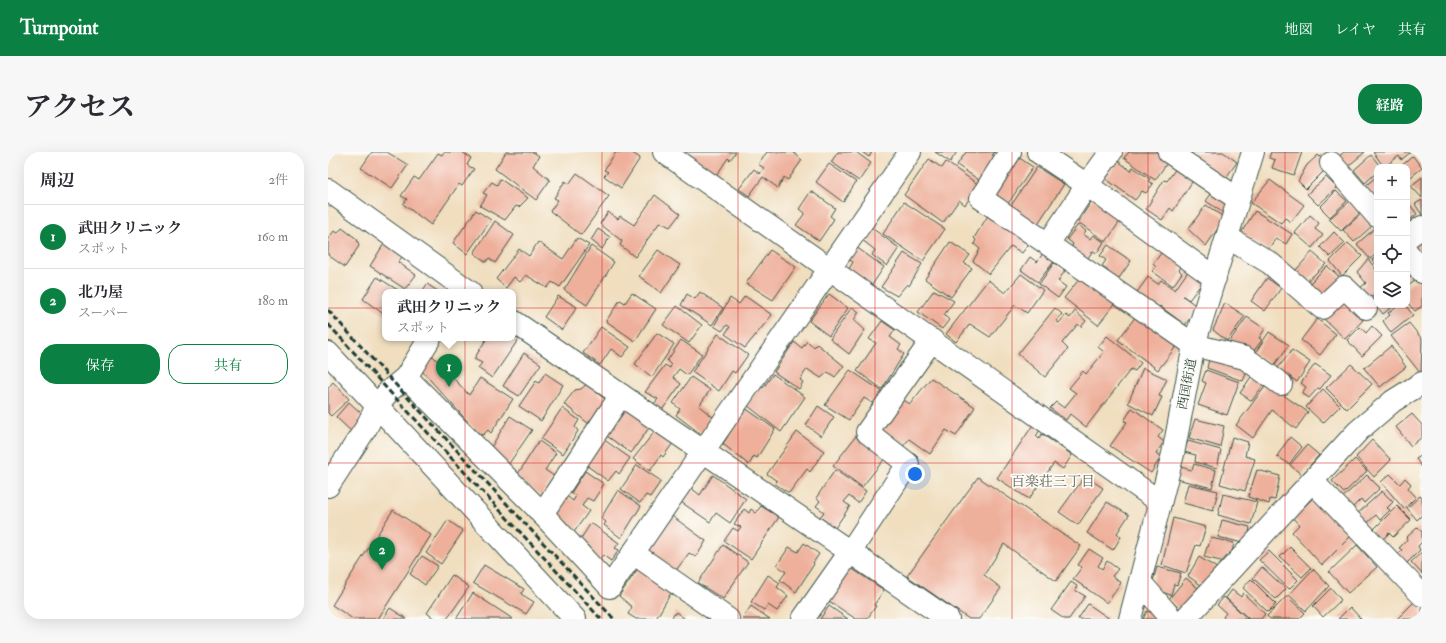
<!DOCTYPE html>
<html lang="ja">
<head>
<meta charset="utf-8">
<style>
  :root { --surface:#fff; --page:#f7f7f7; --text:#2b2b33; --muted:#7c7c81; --line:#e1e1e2; --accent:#0b8043 }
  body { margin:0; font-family:"IM FELL Double Pica","Noto Serif JP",serif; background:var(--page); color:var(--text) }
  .controls { position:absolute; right:12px; top:12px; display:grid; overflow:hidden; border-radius:8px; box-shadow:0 4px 16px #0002 }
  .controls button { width:36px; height:36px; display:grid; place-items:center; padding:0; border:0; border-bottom:1px solid var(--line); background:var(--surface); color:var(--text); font:20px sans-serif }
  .you { position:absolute; left:587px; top:322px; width:14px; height:14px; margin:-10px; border:3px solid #fff; border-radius:50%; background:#1a73e8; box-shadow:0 0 0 6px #1a73e833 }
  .badge { display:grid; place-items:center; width:26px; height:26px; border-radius:50%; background:var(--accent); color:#fff; font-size:13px; font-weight:700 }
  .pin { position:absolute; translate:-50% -33px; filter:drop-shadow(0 1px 2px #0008) }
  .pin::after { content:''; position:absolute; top:21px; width:14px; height:12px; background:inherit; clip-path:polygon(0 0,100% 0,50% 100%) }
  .popup { position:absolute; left:54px; top:137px; width:134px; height:52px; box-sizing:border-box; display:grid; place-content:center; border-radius:8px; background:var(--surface); filter:drop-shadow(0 1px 3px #0005); font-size:13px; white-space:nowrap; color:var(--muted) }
  .popup b { font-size:15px; color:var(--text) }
  .popup::after { content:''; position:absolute; left:50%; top:100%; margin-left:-8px; border:8px solid transparent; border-top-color:var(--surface) }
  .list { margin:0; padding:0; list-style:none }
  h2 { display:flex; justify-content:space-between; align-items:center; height:52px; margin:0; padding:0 16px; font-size:17px }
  h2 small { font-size:13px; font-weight:400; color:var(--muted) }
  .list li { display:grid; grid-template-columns:26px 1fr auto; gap:12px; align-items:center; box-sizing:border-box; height:64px; padding:0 16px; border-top:1px solid var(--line) }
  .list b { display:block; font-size:15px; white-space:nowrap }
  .list p { margin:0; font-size:13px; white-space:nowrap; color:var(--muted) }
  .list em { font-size:13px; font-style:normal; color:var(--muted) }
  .actions { display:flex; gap:8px; padding:12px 16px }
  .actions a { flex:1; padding:9px 0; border:1px solid var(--accent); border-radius:16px; text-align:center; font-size:14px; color:var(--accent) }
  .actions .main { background:var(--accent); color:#fff }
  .icon { flex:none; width:22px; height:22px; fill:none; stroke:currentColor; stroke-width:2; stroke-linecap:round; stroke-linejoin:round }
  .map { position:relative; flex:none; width:1094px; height:467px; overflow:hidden; border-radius:16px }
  header { display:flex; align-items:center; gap:24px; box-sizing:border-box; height:56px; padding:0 20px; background:var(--accent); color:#fff }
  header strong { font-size:19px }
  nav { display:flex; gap:22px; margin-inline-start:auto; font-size:14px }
  .intro { display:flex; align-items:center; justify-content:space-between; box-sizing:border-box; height:96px; padding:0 24px }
  h1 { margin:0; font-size:28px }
  .button { padding:10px 18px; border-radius:16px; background:var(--accent); color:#fff; font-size:14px; font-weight:700 }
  main { display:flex; gap:24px; padding:0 24px }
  aside { flex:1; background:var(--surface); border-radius:16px; box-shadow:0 4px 16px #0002 }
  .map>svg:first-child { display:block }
  .building { fill:#eeb09b }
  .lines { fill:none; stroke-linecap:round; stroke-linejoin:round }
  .street-casing { stroke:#3e5549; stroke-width:24 }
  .secondary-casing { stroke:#3e5549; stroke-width:24 }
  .street { stroke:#fff; stroke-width:22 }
  .secondary { stroke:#fff; stroke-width:22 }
  .rail { stroke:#1f3d34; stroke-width:3; stroke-dasharray:6 3; stroke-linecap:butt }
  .grid { fill:none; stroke:#d62828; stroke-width:1; stroke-opacity:0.55 }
  .labels { text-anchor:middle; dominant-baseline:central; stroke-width:3.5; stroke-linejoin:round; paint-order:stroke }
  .street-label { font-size:13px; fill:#1f3d34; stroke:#fdfcf7 }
  .neighbourhood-label { font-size:14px; fill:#676558; stroke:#fdfcf7 }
</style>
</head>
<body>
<header>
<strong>Turnpoint</strong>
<nav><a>地図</a><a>レイヤ</a><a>共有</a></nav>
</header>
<div class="intro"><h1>アクセス</h1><a class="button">経路</a></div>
<main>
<aside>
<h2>周辺<small>2件</small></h2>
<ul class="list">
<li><span class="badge">1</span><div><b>武田クリニック</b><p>スポット</p></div><em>160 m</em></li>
<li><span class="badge">2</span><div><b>北乃屋</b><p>スーパー</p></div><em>180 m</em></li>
</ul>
<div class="actions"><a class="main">保存</a><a>共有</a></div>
</aside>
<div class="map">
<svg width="1094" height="467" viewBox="0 0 1094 467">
  <rect width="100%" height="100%" fill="#fdfcf7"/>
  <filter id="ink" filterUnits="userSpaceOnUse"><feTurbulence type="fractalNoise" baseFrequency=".025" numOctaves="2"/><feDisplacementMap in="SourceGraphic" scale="8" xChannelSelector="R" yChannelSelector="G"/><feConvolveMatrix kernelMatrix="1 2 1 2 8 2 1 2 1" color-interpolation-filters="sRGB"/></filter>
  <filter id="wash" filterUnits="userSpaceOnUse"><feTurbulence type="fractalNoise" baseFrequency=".012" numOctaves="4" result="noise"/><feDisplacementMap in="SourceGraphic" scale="16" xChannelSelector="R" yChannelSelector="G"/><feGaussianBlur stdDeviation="0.9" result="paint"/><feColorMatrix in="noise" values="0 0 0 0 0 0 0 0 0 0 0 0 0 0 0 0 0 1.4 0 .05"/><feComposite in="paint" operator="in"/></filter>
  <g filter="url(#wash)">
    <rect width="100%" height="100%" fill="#f0debf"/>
    <g id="blocks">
      <g class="building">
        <path d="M44,0H59L80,13L64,36L33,16Z"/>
        <path d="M116,0H134L143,6L139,13L146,17L134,34L131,32L103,73L75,52L79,47L73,44L86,25L91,28L110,1L114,3Z"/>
        <path d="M178,0H205L211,4L205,14L222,28L208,48L167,17Z"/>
        <path d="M288,0H303L312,6L293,36L276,24L280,20L276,18Z"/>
        <path d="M359,0H408L402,8L400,6L388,24L357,2Z"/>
        <path d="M439,0H465L474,8L460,28L456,25L450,36L435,25L421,44L411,37L426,17L432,22L436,16L430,12Z"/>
        <path d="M510,0H528L543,11L531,29L503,10Z"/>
        <path d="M534,0H544L541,5Z"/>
        <path d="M607,0H629L622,10Z"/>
        <path d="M638,0H667L664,3L669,7L654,30L629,13Z"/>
        <path d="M801,0H832L842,7L827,28L796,6Z"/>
        <path d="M863,0H895L909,10L897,27L867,7Z"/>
        <path d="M943,0H974L966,23L944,16L947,8L941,6Z"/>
        <path d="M1016,0H1037L1019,15L1010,5Z"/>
        <path d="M1045,0H1083L1073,8L1071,4L1056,15Z"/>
        <path d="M990,3L997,10L992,14L997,18L978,37L970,29L979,13Z"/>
        <path d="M1043,3L1053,15H1049V20L1037,31L1026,18Z"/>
        <path d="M1085,4L1094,16L1079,28V15H1072Z"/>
        <path d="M690,5L705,15L679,53L666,45L675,31L673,30Z"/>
        <path d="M601,7L614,16L618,10L651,33L637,53L631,48L615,71L576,43Z"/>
        <path d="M790,9L803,19L805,15L822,27L820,29L825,32L818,41L814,39L807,48L778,27Z"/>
        <path d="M501,12L528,30L515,50L488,30Z"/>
        <path d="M851,12L868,24L845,59L842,56L834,68L818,57L836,28L839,29Z"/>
        <path d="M709,15L736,32L709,73L682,55Z"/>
        <path d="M249,21L281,44L253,83L222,59L230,48L226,46L237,29L241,32Z"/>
        <path d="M1049,24V40L1043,45L1035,36Z"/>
        <path d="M998,25L1009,36L990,53L979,42Z"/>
        <path d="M1094,25V46L1083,34Z"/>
        <path d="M172,27L200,46L191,55L188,54L177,68L152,54L159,43L155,41L164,30L169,33Z"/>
        <path d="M942,28L976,53L963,70L957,66L953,71L923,51Z"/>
        <path d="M886,38L905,52L901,65L878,49Z"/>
        <path d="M483,39L507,56L502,64L506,67L491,89L468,73L477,61L471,57Z"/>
        <path d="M1008,39L1019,49L1002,65L992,55Z"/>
        <path d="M327,43L352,62L342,75L332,70L307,105L292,93L294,89L272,72L280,60L290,67L292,64L306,73Z"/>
        <path d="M765,47L794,66L778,90L750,70Z"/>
        <path d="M1094,48V63L1087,52Z"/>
        <path d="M1022,49L1032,61L1013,79L1001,67Z"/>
        <path d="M1079,49L1089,62L1079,70Z"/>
        <path d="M576,50L617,77L595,109L555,82Z"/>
        <path d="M878,53L897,66L878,94L860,77Z"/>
        <path d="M148,58L163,68L139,102L125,91Z"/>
        <path d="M927,59L964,82L958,92L948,86L940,98L913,81Z"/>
        <path d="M661,62L703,89L694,101L683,94L661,122L645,109L652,97L646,92L648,88L646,86Z"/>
        <path d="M1033,62L1044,74L1026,90L1015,78Z"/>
        <path d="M982,63L991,71L987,77L995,83L984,96L967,81Z"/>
        <path d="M167,69L186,83L167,111L161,106L158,110L146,101Z"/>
        <path d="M750,73L758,79L755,82L762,87L765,83L776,90L769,101L765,99L759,107L743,96L745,92L739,87Z"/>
        <path d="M541,74L571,96L559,114L544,103L547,98L533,87Z"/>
        <path d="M14,76L29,87L31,94L17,115L0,103V87L6,79L10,81Z"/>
        <path d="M270,77L282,85L274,97L263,88Z"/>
        <path d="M1046,77L1049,81V101L1042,107L1029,92Z"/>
        <path d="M1006,80L1017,91L1002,105L992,95Z"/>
        <path d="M1094,84V108L1085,97Z"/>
        <path d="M249,86L261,93L232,135L224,130L219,136L198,123L192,130L186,125L178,136L168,127L191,97L201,104L210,90L235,107Z"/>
        <path d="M59,87L78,100L70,110L88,123L77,137L42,114Z"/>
        <path d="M622,90L642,103L636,111L644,116L623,145L597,127Z"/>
        <path d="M1020,91L1034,104L1014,124L1002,109Z"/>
        <path d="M780,93L803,109L789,129L780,122L781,120L774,114L778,108L772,104Z"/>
        <path d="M263,94L286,110L259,153L236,138Z"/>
        <path d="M528,95L556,115L544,133L521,117L525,110L520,107Z"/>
        <path d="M836,97L857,109L851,118L854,121L845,134L824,119L828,115L825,112Z"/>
        <path d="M330,98L352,113L333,141L311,124Z"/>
        <path d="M442,98L468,115L445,148L418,131Z"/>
        <path d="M716,100L727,108L710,130L693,118L702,105L709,110Z"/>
        <path d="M984,100L998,112L979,129L967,119Z"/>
        <path d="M576,101L594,112L581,134L579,132L569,144L553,135Z"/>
        <path d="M1049,104V114L1044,108Z"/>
        <path d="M1040,107L1049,119V141L1040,148L1031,137L1038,131L1029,120Z"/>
        <path d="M726,111L737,119L730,129L738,135L730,146L711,132Z"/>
        <path d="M999,114L1014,127L999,142L990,143L980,133Z"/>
        <path d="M863,115L884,130L877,140L871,135L861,148L855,144L870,155L857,173L832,154L828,159L807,143L820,125L830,132L833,128L847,138Z"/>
        <path d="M1079,115L1085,122L1079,127Z"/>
        <path d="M693,122L715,138L699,161L687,153L662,185L642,172L628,190L618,182L660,128L677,141Z"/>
        <path d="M49,125L73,140H57V163L35,147Z"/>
        <path d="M753,125L789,149L770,173L736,146Z"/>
        <path d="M939,126L953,136L937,159L923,149Z"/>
        <path d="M1089,127L1094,133V154L1087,159L1079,150V135Z"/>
        <path d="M99,132L111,140H94Z"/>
        <path d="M606,138L626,149L616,163L621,168L614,177L590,160Z"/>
        <path d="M372,140L395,156L384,173L353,153L359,142L367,147Z"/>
        <path d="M304,141L328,157L307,189L278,169L292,148L297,151Z"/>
        <path d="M501,142L520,156L501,184L481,169Z"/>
        <path d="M230,144L249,155L234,178L216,165Z"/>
        <path d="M417,144L444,163L417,196L397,182L402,175L399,173L394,179L386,174L402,146L411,152Z"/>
        <path d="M1013,148L1035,168L1017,187L996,167Z"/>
        <path d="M1049,148V153H1066L1055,162L1047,152Z"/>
        <path d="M897,151L917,164L899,189L885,178Z"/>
        <path d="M1070,153H1077L1085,163L1063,181L1055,169L1062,163L1060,161Z"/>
        <path d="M349,154L374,173L361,191L335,173Z"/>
        <path d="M524,155L531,160L526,168L537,178L521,202L502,187Z"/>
        <path d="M727,156L734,162L728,169L731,171L738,163L742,166L747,159L758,169L753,175L750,172L734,191L740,197L717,225L690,202Z"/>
        <path d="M808,164L850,192L830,218L790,188Z"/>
        <path d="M919,165L937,177L931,186L934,188L925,200L917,193L912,198L901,190Z"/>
        <path d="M989,167L1008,182L992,203L973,188Z"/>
        <path d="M554,169L567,178L562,185L573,193L570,197L576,202L554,237L529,219L548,191L541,187Z"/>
        <path d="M1081,171L1094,187L1093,222L1063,184Z"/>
        <path d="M1044,174L1054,184L1034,204L1019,188L1032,175L1038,181Z"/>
        <path d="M273,175L302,195L294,205L283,197L272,213L255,201Z"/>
        <path d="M941,180L961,193L945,215L927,201Z"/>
        <path d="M185,181L192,185L164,226L150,216L154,211L146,207L159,186H185Z"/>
        <path d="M329,181L346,192L324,225L307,212Z"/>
        <path d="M390,182L420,203L407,221L404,219L391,239L364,220Z"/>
        <path d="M779,184L813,211L807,219L803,217L758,275L742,262L738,268L722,256L728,250L736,256L748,241L741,236L755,219L758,222L776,200L770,195Z"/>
        <path d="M353,188L374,202L359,223L351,217L345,225L353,232L334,258L326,252L330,247L317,240L337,213L342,216L343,213L339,209Z"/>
        <path d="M479,189L486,195L489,192L516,214L507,225L500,220L493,226L479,217L472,228L475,230L471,237L446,220L466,190L474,196Z"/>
        <path d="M1063,194L1078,215L1052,235L1036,216Z"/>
        <path d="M964,198L982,210L969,230L950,216Z"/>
        <path d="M196,201L213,212L191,244L175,234Z"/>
        <path d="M103,202L141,243L152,226L185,247L163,281L160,278L155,283L151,282L94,219Z"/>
        <path d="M882,203L920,217L915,229L879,216Z"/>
        <path d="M987,212L1003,223L992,237L990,236L981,246L974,241L978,235L973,231Z"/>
        <path d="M1023,212L1044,232L1019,257L998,236Z"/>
        <path d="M815,216L839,227L831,244L834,245L825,264L800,251Z"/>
        <path d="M522,218L555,240L546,252L536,246L521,268L497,253Z"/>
        <path d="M878,218L911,230L899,263L870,253L878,231L874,229Z"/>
        <path d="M217,221L235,233L213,269L191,254L208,229L211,231Z"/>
        <path d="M445,222L477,245L453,280L419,253L432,234L435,236Z"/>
        <path d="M925,222L938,229L924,249L912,241Z"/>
        <path d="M363,225L382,238L371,254L386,266L374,283L348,263L352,257L345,251Z"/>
        <path d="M603,226L647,255L628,284L618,278L602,302L581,287L573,297L547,279L571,245L582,252Z"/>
        <path d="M5,230L21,247L3,264L0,261V236Z"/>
        <path d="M261,230L270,238L269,241L283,251L266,276L236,252L247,238L253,237Z"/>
        <path d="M939,232L980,260L968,277L944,258L925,286L908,273Z"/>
        <path d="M995,237L1012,254L995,271L978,255Z"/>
        <path d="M21,250L34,262L30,266L36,273L27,283L8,265Z"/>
        <path d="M490,254L506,265L493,284L478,273Z"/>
        <path d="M234,256L251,268L247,275L250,279L235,302L213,287Z"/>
        <path d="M299,256L323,273L303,301L279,284Z"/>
        <path d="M417,256L447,277L429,306L426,304L421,313L395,292Z"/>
        <path d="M804,256L835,278L830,285L836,290L828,301L833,305L823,321L782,294L799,270L796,269Z"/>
        <path d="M1084,262L1094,273V285L1083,294L1068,275Z"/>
        <path d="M182,264L204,278L180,313L162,297Z"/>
        <path d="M867,267L896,274L892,295L861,286Z"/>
        <path d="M705,273L712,278L708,284L711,287L714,282L744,303L735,317L726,311L701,347L669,326Z"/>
        <path d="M327,279L345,291L335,305L333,303L322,319L305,307Z"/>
        <path d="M469,280L496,299L482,320L479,317L461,341L447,332L449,329L439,322Z"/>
        <path d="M528,284L558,305L534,335L505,314Z"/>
        <path d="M904,285L920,290L917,304L927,307L917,339L892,332Z"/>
        <path d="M962,285L974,295L961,312L949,304Z"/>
        <path d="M275,287L302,306L291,322L288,319L280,329L258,313Z"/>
        <path d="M1044,288L1063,308L1046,325L1028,305Z"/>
        <path d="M211,289L228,301L217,318L226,324L213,344L188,325Z"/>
        <path d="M860,289L893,298L889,316L867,310L868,303L856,300Z"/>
        <path d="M979,293L991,303L974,323L962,313Z"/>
        <path d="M1094,303V315L1088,307Z"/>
        <path d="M1027,307L1039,319L1016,341L1004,329Z"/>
        <path d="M866,312L888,318L884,336L849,327L852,315L864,318Z"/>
        <path d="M309,313L333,329L322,345L318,343L312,351L293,337Z"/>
        <path d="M507,318L538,339L530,351L521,344L516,350L522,354L507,376L492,365L496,360L488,354L492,349L488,346Z"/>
        <path d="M929,318L952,324L947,348L942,347L941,352L920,345Z"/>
        <path d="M257,319L276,332L265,349L259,346L254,354L261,359L244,383L222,365L236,342L245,349L248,344L243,341Z"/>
        <path d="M1062,322L1072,332L1077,326L1083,332L1080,336L1088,345L1076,357L1053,330Z"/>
        <path d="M385,323L418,347L402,371L388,361L382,370L353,350L363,336L372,343Z"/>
        <path d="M1039,323L1052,336L1036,351L1033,347L1023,357L1013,347Z"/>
        <path d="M757,324L775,336L750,373L731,360Z"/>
        <path d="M650,325L753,394L728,429L676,392L656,423L673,436L651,467H641L579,424Z"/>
        <path d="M860,332L890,339L885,359L855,351Z"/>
        <path d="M290,338L313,354L293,386L276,373L278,370L273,366Z"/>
        <path d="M1054,339L1065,350L1059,356L1062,358L1052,368L1048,363L1038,372L1028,363Z"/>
        <path d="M895,342L929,350L923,372L890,363Z"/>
        <path d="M1092,344L1094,346V363L1089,368L1079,356Z"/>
        <path d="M986,345L1022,385L994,413L964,380L971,373L965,366Z"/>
        <path d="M779,350L801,363L789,381L793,385L785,398L759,381Z"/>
        <path d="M433,354L451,365L423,407L396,389L405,376L410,379L413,375L406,372L416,357L421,361L423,357L428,361Z"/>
        <path d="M1069,354L1083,368L1065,385L1061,381L1053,389L1044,379Z"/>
        <path d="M65,358L103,383L50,467H25L4,453Z"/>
        <path d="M344,364L378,389L368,405L361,401L346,421L319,400Z"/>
        <path d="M845,366L878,375L872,394L868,393L858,421L834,413Z"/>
        <path d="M120,368L135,379L113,412L98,401Z"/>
        <path d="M894,368L922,375L920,385L923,393L890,385Z"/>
        <path d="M263,371L291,391L287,396L291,398L283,409L275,403L266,413L255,402L261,395L252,388Z"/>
        <path d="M1090,375L1094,380V390L1090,394L1092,398L1077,413L1068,404L1074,398L1071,396L1079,388L1078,386Z"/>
        <path d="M883,386L906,391L901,411L876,405L879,395H880Z"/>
        <path d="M476,391L491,402L485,411L486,412L468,440L452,428L458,420L449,413L461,395L470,400Z"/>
        <path d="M395,393L420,410L395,447L370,431Z"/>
        <path d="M1029,393L1049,415L1020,441L1001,420Z"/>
        <path d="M962,395L983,416L974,425L952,405Z"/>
        <path d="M761,397L775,406L770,414L774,417L779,409L790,417L784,424L793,431L779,451L745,427L754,415L750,413Z"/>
        <path d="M941,399L970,428L961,437L931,408Z"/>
        <path d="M1094,400V422L1083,410Z"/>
        <path d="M94,404L110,414L97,433L82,422Z"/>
        <path d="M871,405L892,418L880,438L860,424Z"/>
        <path d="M156,413L196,437L193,442L206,450L198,462L145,431Z"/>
        <path d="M520,414L556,438L546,453L548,454L539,467H528L498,447Z"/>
        <path d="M311,415L344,439L328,467H308L300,462L304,455L291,444Z"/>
        <path d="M829,415L853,421L849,433L846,432L843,443L828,438L824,432Z"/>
        <path d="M934,415L958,437L948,447L925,426Z"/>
        <path d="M985,417L1001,434L978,459L961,443Z"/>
        <path d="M124,423L141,435L119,467H107L99,461Z"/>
        <path d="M440,423L452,431L449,435L460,444L449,459L440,453L436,458L423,450Z"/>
        <path d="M858,426L873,439L856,461L841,447Z"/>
        <path d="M923,427L948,452L940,460L915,436Z"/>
        <path d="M743,430L749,434L747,438L757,444L741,467H736L723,458Z"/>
        <path d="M1003,436L1013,448L995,465L985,454Z"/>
        <path d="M904,438L913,445L915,441L937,462L933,467H921L898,446Z"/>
        <path d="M145,441L185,467H128Z"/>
        <path d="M959,444L977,461L971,467H942L939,464Z"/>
        <path d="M896,445L920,467H897L895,465L898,461L889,453Z"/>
        <path d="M1087,449L1094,456V467H1069Z"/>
        <path d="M760,452L782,467H750Z"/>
        <path d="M423,454L442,467H414Z"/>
        <path d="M501,454L520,467H492Z"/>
        <path d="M1022,455L1033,467H1010Z"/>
        <path d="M62,456L79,467H55Z"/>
        <path d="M819,459L834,465L833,467H815Z"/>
        <path d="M348,460L357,467H343Z"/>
      </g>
    </g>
  </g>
  <g filter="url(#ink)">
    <use href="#blocks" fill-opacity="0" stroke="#3e5549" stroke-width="1"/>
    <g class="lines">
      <defs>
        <g id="street">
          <path d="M336,0L832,350"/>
          <path d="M682,0L653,46L866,193L917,206L953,232"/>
          <path d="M710,0L759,33L887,126"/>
          <path d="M841,0L910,47"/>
          <path d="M1003,11L1049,64"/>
          <path d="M0,38L142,140"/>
          <path d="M899,85L942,111L994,156L1016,135L1038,156"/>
          <path d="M1079,86L1094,75"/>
          <path d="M720,92L759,33L783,0"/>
          <path d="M1079,100L1094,120"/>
          <path d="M185,169L620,467"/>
          <path d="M78,225L207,354L282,435C381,289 483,145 582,0"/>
          <path d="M984,329L1094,443"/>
          <path d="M0,334L38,276L49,254L61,239L78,225L102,186"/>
          <path d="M214,362L293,243"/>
          <path d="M305,401L400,467"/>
          <path d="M812,430L844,467"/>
          <path d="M475,467L522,400L580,312L539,280L604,188"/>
          <path d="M802,467L845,302L866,193L925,0"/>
          <path d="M857,467L1030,279L1065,249L1094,231"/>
        </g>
        <path id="secondary" d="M0,201L247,467"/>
      </defs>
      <use href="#street" class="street-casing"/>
      <use href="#secondary" class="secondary-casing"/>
      <use href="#street" class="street"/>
      <use href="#secondary" class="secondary"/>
      <g class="rail">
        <path d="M0,158L68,233L286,467"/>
        <path d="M0,172L61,239L273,467"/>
      </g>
    </g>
  </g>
  <path class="grid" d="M137,0V467M274,0V467M410,0V467M547,0V467M684,0V467M820,0V467M957,0V467M0,156H1094M0,311H1094"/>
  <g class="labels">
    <g class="street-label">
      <text transform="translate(859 232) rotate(-79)">西国街道</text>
    </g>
    <g class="neighbourhood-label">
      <text x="725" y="329">百楽荘三丁目</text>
    </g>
  </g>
</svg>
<div class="controls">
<button>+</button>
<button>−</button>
<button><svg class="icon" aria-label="locate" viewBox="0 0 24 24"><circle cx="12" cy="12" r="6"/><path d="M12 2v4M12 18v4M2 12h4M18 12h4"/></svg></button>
<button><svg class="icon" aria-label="layers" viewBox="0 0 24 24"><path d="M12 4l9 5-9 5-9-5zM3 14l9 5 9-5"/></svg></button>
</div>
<div class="you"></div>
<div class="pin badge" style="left:121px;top:235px">1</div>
<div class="popup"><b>武田クリニック</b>スポット</div>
<div class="pin badge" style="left:54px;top:418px">2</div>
</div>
</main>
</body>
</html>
